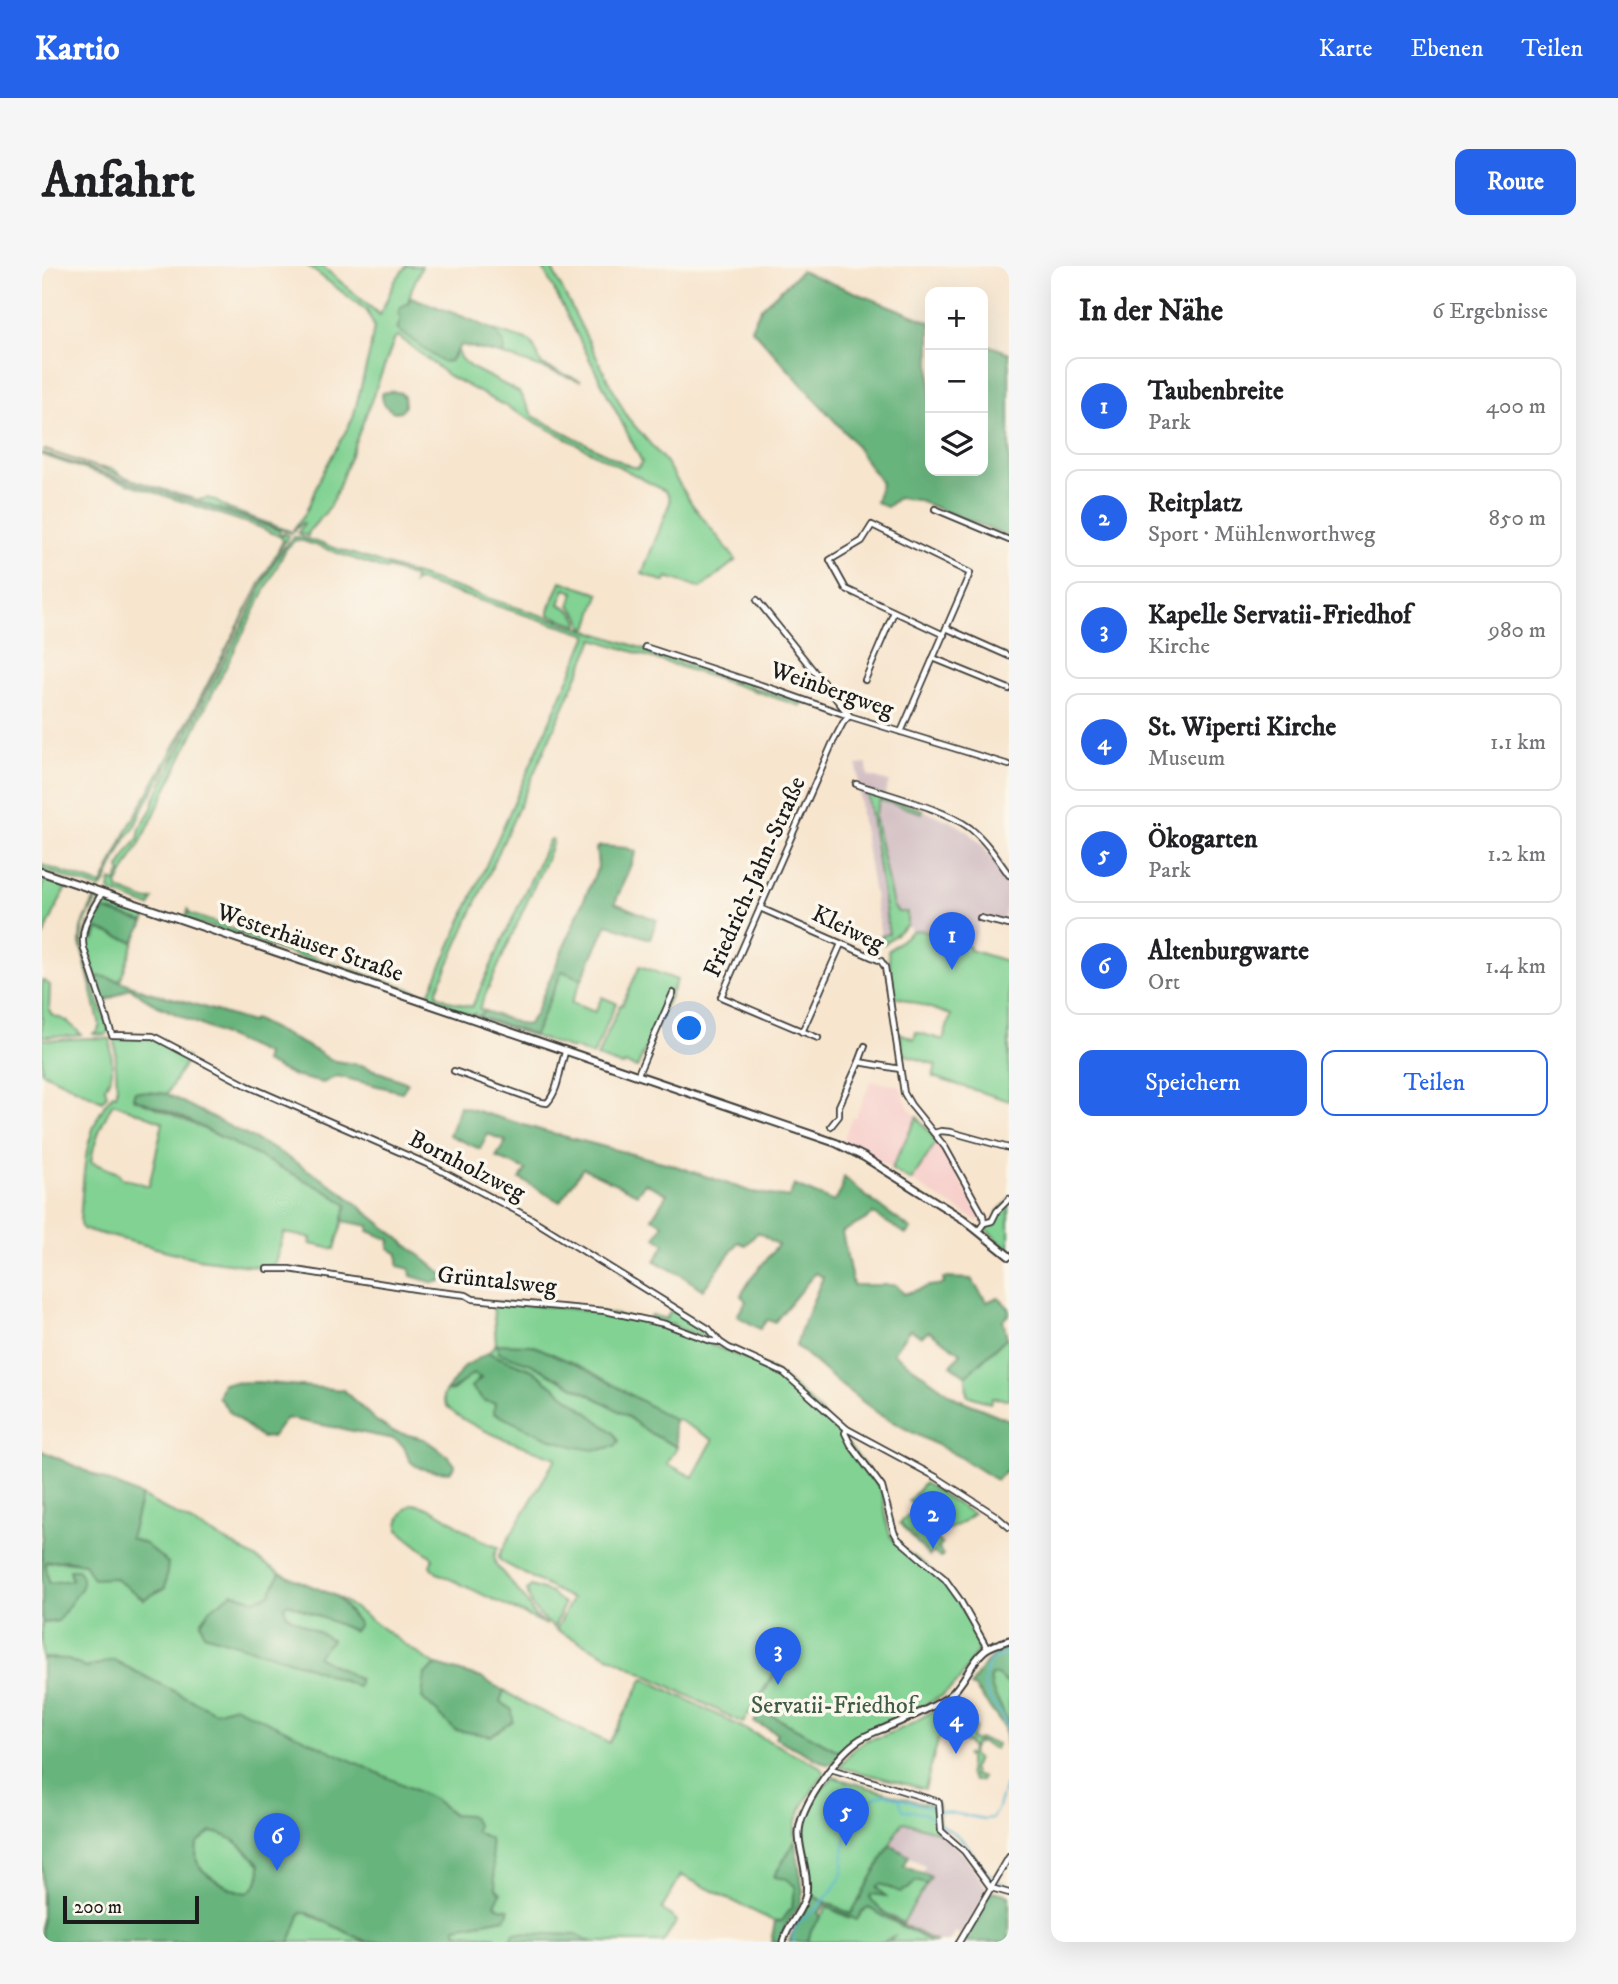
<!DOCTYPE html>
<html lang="de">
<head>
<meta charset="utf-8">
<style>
  :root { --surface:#fff; --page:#f6f6f6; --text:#202124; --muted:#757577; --line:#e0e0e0; --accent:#2563eb }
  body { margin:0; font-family:"IM FELL DW Pica",serif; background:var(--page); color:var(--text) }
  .controls { position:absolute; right:21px; top:21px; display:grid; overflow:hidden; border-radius:14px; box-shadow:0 7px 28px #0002 }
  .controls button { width:63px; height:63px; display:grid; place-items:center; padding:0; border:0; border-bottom:2px solid var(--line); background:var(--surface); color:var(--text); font:35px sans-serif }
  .scale { position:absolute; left:21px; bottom:18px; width:136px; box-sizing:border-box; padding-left:7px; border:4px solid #1c1c1c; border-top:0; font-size:19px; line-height:24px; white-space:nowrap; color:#1c1c1c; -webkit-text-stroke:5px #fbf7ec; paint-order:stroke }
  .you { position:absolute; left:648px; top:763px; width:24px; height:24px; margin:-18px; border:5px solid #fff; border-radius:50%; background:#1a73e8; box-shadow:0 0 0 10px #1a73e833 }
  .badge { display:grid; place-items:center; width:46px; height:46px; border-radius:50%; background:var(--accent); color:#fff; font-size:23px; font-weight:700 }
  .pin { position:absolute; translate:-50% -58px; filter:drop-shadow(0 2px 4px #0008) }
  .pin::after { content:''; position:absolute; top:37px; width:24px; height:21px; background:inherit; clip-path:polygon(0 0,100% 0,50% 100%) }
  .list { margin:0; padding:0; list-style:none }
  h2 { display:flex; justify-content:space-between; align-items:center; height:91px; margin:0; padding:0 28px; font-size:30px }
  h2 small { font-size:23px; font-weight:400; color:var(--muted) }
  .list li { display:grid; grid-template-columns:46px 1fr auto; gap:21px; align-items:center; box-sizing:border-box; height:98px; margin:0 14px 14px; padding:0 14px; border:2px solid var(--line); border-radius:14px }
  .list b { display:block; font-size:26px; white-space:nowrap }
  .list p { margin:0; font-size:23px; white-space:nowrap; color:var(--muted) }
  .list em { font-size:23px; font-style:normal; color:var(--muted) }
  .actions { display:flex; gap:14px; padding:21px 28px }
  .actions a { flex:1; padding:16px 0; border:2px solid var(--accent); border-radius:14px; text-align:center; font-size:24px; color:var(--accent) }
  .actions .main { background:var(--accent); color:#fff }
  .icon { flex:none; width:38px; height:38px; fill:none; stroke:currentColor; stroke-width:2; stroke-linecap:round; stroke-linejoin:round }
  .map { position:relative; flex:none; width:967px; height:1676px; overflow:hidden; border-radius:14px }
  header { display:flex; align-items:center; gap:42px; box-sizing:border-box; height:98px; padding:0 35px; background:var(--accent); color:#fff }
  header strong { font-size:33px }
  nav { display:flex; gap:38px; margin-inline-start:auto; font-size:24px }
  .intro { display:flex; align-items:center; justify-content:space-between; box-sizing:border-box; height:168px; padding:0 42px }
  h1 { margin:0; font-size:49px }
  .button { padding:18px 32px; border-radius:14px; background:var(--accent); color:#fff; font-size:24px; font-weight:700 }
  main { display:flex; gap:42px; padding:0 42px }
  aside { flex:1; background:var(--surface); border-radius:14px; box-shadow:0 7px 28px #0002 }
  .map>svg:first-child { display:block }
  .built { fill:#f7d0cc }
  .industrial { fill:#d2bec3 }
  .green { fill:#81d293; stroke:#4e7758; stroke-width:2; fill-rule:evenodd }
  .forest { fill:#68b47d; stroke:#42684c; stroke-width:2; fill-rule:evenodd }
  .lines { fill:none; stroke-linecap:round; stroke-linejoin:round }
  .stream { stroke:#54b6d3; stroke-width:2 }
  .minor-casing { stroke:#3d3a37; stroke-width:8 }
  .tertiary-casing { stroke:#3d3a37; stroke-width:9 }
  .secondary-casing { stroke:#3d3a37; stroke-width:10 }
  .minor { stroke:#fff; stroke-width:4.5 }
  .tertiary { stroke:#fff; stroke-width:5 }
  .secondary { stroke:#fff; stroke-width:6 }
  .labels { text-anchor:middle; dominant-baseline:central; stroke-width:7; stroke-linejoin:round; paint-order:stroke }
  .street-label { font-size:24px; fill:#1c1c1c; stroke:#fbf7ec }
  .park-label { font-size:24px; fill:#3f5c46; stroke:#fbf7ec }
</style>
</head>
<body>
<header>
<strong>Kartio</strong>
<nav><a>Karte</a><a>Ebenen</a><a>Teilen</a></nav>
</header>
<div class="intro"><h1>Anfahrt</h1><a class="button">Route</a></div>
<main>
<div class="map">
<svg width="967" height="1676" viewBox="0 0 967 1676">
  <rect width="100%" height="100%" fill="#fbf7ec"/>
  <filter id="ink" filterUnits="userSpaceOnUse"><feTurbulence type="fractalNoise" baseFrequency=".0143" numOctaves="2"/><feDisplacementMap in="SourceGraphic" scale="14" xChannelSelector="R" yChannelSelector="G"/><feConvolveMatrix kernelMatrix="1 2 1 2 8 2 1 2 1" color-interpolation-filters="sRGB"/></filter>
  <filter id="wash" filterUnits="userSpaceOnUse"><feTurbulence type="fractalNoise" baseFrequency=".00686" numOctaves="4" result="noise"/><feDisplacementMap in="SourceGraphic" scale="28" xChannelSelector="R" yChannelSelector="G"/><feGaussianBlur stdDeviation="1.57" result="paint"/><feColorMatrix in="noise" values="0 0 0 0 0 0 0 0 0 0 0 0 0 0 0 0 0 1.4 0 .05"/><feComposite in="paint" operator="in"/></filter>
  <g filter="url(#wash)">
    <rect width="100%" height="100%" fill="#f7e5ce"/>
    <g class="built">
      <path d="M829,815L858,820L866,841L875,851L849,903L820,883L801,874L810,851L813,852Z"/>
      <path d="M895,875L937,948V956L869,915Z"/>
    </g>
    <g class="industrial">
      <path d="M825,498L826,510L847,516L842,531L825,525L848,668L839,670L819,549L815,499Z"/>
      <path d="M838,534L879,547L881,544L914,558L927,566L938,577L967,612V633L961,655L939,649L934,669H932L928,681L879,664L870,665L865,659V646L856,647L851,640L832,550Z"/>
      <path d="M862,1556L897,1566L922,1589L946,1624L918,1669L913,1666L907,1676H895L861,1657L889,1611L880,1606L883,1600L848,1579Z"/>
    </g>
    <g class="green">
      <path d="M266,0H280L338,49L353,15L364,0H380L370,22L366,37L408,95L416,85L418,92L428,101L477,126L491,150L587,200L596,202L600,196L500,0H510L509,1L585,151L623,195L650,238L694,294L659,322L625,311L623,316L600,308L628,236L627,230L623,225L407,110L356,70L353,72L293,230L285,245L267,265L266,270L256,267L262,258L260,257L252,265L251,264L264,246L279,210L311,152L328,85L332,60L325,45Z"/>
      <path d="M452,64L487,75L490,77L500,99L539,115L461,89L462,78Z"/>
      <path d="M0,183L54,201L71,203L82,211L139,229L157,234L165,232L172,234L187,243L248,265L250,267Z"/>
      <path d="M0,187L210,255L238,265V269L240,270L242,267L246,270L223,308L130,492L100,544L91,564L85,570L62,619L57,623L0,604V599L59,619L61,617L84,566L137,472L241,275L239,271L217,261L0,189Z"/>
      <path d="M251,271H259L599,382L611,388L615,387L634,394L636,396L667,404V407L678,411L680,408L689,411V415L693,416L695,413L709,418V421L761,435L759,440L552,373L395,724V729L407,735L430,741L507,574L510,573L511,575L506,589L437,743L443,745L437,750L492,769L520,705L540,713L529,737L553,746L560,731L574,737L551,790L535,783H530L434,751L433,747L431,749L283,699L284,695L383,728L388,726L546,369L374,314L371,317L372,311L345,302L344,304L261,275L253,274L244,283L163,442L104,566L75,619L77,624L105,635L111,633L108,641L69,626L67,624L69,614L74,616L79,605L77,603L85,587L96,573L98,562L110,542L112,534C143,473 173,412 205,351C219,323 230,294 251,271Z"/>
      <path d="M519,315L557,328L546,362L541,361L539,352L528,339L532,326L523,323L517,338C526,341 537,349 537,359L507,349V344Z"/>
      <path d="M825,525L881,544L880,547L838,534L832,550L851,640L856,646H865V659L842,678L839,670L847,668Z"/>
      <path d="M3,613L55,631C52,643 42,653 40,665C36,684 60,744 67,765L64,769L50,768L55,766L58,759L38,677L39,662L53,632L52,630L28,622L23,623L0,673V621Z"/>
      <path d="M61,632L106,648L102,656L64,644L58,650L53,648Z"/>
      <path d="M146,644L148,648L280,694L279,698L204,673L200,668L194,669L145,653L144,651Z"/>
      <path d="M47,657V665L52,674L56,663L92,676L78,715L59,710L54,712L43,674Z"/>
      <path d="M879,664L928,681V684L967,696V835L891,811L894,799L861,788L858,767L872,773L874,766L901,774L909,749L852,730L846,685L870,665Z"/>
      <path d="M598,700L635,714L595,802L583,798L581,800L555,791L578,739H580Z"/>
      <path d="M0,714L8,719L7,744L10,749L25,755L39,768L32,770H0Z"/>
      <path d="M77,771L113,773L146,792L125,828L93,825L91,832C133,849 174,868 215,889C246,904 277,919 305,939L293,983L268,978L269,972L242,967L232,1000L228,999L224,1002L156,993L41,963L38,959V955C42,910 40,864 71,828L74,829L75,826L73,773ZM71,837L121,856L107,920L80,912L76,907L49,896C52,874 60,857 71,837Z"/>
      <path d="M48,772L69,773C67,793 76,803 63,821L65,829L60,835L0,806V773L15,774Z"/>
      <path d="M875,851L895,875L869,915L849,903Z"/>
      <path d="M967,935V985L944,963L946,959L953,955L956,945Z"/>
      <path d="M451,1036C502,1040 553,1043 604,1055C633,1062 661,1075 689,1087C703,1093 720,1097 733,1106C772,1133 806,1177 834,1215C847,1232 840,1260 852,1275C859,1284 873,1290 882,1298C913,1324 922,1344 939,1379L917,1415L900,1430L849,1457L832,1462L813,1473L800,1487L714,1441L748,1380L701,1457L514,1364L530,1333L462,1297L457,1293V1289L514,1192C492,1184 409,1157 402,1135C400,1130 401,1129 404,1125L411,1124L431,1107L439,1111L429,1121L453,1137L452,1148L570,1166L490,1104L446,1087L454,1078ZM490,1079L544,1103L632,1154L635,1153L671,1174L651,1211L625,1198L635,1181L604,1165L584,1149L554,1132L489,1098L457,1087Z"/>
      <path d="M630,1043L666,1065L669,1073L635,1062L631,1058L630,1060L607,1052L609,1049L624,1053Z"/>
      <path d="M965,1071L967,1073V1133L950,1132L948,1137L925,1129L924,1110Z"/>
      <path d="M882,1217L931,1248L920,1257L897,1267L867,1235Z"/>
      <path d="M99,1230L192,1279L238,1307L228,1328L212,1334L190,1327L169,1343L159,1356L162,1368L265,1400L316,1420L317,1413L275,1390L289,1373L244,1349L242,1340L246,1337L312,1365L317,1358L294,1330C328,1351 359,1378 394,1399L383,1408L470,1444L458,1435L462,1425L490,1441L567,1477L602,1412L777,1500L782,1507L761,1539L753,1560V1575L732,1610L744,1613L754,1620L750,1641L740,1655L733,1656L639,1609L620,1643L635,1655L621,1676H550L535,1669L472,1667L468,1676H455L454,1671L414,1667V1661L462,1652L467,1643L457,1642L453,1638L454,1622L433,1565L392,1533L192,1441L173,1447L72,1394L44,1402L24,1393L0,1392V1357L16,1355L30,1314L7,1317L3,1296C48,1291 67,1309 102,1333L103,1278L88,1272Z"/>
      <path d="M371,1238C404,1243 425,1272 456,1281L452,1290L454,1299L483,1333L492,1349L505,1359L395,1307L388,1300L391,1292L356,1264C355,1252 362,1244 371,1238Z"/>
      <path d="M870,1246L900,1278L896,1283L901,1289L898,1292L892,1286L887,1290L858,1257Z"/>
      <path d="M489,1320L509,1327L522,1338L512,1362C497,1349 489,1344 485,1324Z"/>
      <path d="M949,1409H955L967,1419V1459C960,1442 947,1428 949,1409Z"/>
      <path d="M903,1438L934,1461L929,1473L934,1475L936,1473L955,1478L953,1483L937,1476L935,1478H933L929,1489L935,1493L930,1504L932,1506L931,1509L940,1512L939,1515H932L927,1508V1491L924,1490V1488L929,1487L930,1481L927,1480V1477L897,1471L883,1523L797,1501L811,1484L824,1474L841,1470L865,1460Z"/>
      <path d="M791,1511L879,1537L897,1539V1566L862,1556L860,1557L809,1648L767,1628V1609L758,1570L763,1547L773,1529Z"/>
      <path d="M169,1566C189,1568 205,1584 218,1599C218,1612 216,1620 205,1627C191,1625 168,1613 158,1601C153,1595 154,1586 155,1578Z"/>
      <path d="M874,1615L885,1618L861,1657C849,1650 835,1644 828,1631L830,1628H835V1620L839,1618L849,1623H866Z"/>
      <path d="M785,1641L807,1652L827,1642L889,1676H847L854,1669L843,1675L845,1676H766L769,1664Z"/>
      <path d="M259,1647H265L325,1676H248Z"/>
    </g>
    <g class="forest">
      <path d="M759,5L888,56V205H941V77L967,87V271L875,234L856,232L845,241L834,236L839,217L809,173L709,62L719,42Z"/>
      <path d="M369,31L427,53L452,64L462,78L461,89L419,79L408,95L400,96L355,63L359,53L356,47L359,41L366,37Z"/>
      <path d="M350,125L359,127L362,131L363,139L359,145L352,146C343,141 340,138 340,127Z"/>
      <path d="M558,580L585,582L594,586L573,637L615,654L608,673L565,658L540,713L520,705L492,769L436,750L443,745L481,759L486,758L492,750L556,601L554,582Z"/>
      <path d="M63,644L102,656L92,676L56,663L53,672C46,665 49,655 53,648L58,650Z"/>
      <path d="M59,710L78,715L106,726L142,735L209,756L212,753L275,785L288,794L319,799L366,817L360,826L295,810L281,817L252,810L222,796L224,788L114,739L88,722L62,736L54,712Z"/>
      <path d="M93,825L125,828L239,887L293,921L306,931L402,1009L399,1015L392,1017L369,1010L368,1003L356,1000V988L347,982L348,974L326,965L327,960L300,955L305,939L286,926L138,850L91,832Z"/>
      <path d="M418,840L502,865L628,898L710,926L747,932L752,919L792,936L799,925L802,911L825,931L869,963L864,968L831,948C822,956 811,960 800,966L811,1019H854L862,1028L887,1020L902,1018L901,1012L929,1013L945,1036L956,1031L967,1042V1048L961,1054L965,1071L924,1110L909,1099L919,1087L887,1065L879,1071L868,1063L851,1087L914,1132L967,1154V1202L954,1214L914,1189L841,1151L800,1120L754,1080L759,1063L781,1011L773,1007L733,1056L725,1054L718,1063L695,1050L704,1035L699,1029L710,1011L736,979L716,966L704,979L696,976L661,1024L639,1009L613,995L623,978L614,971L621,958L610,952L625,928L603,917L595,928L541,902L518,936L478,913L484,904L454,891L464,875L446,868L438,883L407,869Z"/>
      <path d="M454,1078L490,1079L544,1103L632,1154C630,1165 635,1170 635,1181L604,1165L584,1149L554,1132L489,1098L457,1087Z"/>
      <path d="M446,1087L490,1104L571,1166L577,1175L573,1180C568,1181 562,1183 557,1184C524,1184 482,1161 452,1147L453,1137L442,1135L429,1121L439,1112L431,1108L410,1124L404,1125L423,1100Z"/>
      <path d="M216,1116L301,1124L333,1154L350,1165L382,1173L406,1190L413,1199L408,1206C395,1205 379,1206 369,1196C361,1187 368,1182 352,1173L244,1152L230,1171L219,1172L189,1147L176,1131L181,1117Z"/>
      <path d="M0,1185L99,1230L88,1272L103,1278L126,1297L123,1322L102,1333L72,1312L51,1313L42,1297L23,1294L3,1296L7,1317L30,1314L28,1304H36L40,1311V1321L16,1355L0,1357Z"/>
      <path d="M238,1307L294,1330L317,1358L312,1365L246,1337L242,1340L245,1349L290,1374L275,1390L317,1414L316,1421L265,1400L162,1368L159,1356L169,1343L190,1327L212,1334L228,1328Z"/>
      <path d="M967,1381V1419L955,1409H949C947,1425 955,1432 961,1445C967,1458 967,1479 966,1493L962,1461L933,1422L929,1420C942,1399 943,1392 967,1381Z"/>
      <path d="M0,1392L24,1393L44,1402L71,1394L173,1446L192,1440L392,1533L410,1548L427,1549L435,1559L433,1565L448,1573L454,1622L459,1627L453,1638L457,1642L467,1643V1647L462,1652L414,1661V1666L454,1671L455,1676H325L266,1647H259L248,1676H0ZM169,1566C189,1568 205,1584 218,1599C218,1612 216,1620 205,1627C191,1625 168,1613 158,1601C153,1595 154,1586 155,1578Z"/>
      <path d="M395,1399L439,1412L462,1425L458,1435L470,1444L471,1455L449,1470L413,1464L380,1432L383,1408Z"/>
      <path d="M714,1441L800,1487L790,1498H784L733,1472L735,1467L712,1456L717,1448L712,1445Z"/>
      <path d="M753,1575L761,1626L758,1637L743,1661L739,1676H729L733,1656L740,1655L750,1641L754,1621L744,1613L732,1611Z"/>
      <path d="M848,1579L867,1590L862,1600C871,1605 880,1606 889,1611L885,1618L874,1615L866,1623L858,1626L839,1618L835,1620V1622L843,1630L830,1628L828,1631C839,1651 875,1665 895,1676H889L827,1642L821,1644L815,1654L785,1641L787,1638L809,1648Z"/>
      <path d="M952,1626L960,1627L967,1630V1676H919L947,1628Z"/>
      <path d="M767,1628L785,1637L776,1647L779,1651L769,1664L766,1676H747C752,1659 763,1645 767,1628Z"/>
      <path d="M472,1667L535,1669L550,1676H468Z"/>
    </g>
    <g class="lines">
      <g class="stream">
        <path d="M967,1386L948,1395C934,1431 949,1429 963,1456C967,1465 965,1480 967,1490"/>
        <path d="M857,1532L861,1544L882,1547L913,1568L924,1577L943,1604L952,1612"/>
        <path d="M956,1615L967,1620"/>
        <path d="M752,1676C751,1673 751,1669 752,1665C755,1656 764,1651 770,1646C781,1636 791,1625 798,1612C803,1602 801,1591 802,1580C806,1558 820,1532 844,1528L898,1545L943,1553L950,1552L955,1544L967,1507"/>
      </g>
    </g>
  </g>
  <g filter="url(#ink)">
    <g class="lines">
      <defs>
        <g id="minor">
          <path d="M893,243L967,274"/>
          <path d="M715,334L807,449"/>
          <path d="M904,362L967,390"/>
          <path d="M603,381L734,424L807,450L967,499"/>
          <path d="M891,392L967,423"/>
          <path d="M823,414L852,346"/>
          <path d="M859,466L928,307L830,259L820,275L788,294L804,323L902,369"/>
          <path d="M814,518C846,529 903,543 928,562C944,575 955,592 967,609"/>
          <path d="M60,627C50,644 37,662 42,683L70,769L111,770L206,820L392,901L488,952L667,1063L678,1076L687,1082L742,1107L805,1163L894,1211L953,1249L967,1261"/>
          <path d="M718,642L839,695L843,701L862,827L869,839L903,881L941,949L942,957L937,964"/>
          <path d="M938,652L967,659"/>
          <path d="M760,766L799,678"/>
          <path d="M776,772L679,731L791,476L801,457L807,450"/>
          <path d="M817,796L823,780"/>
          <path d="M412,805L499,836L505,837C518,823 517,801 524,784"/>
          <path d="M596,808L631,727"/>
          <path d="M789,860L797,850V840L817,796L858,803"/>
          <path d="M892,867L899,865L909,866L967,882"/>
          <path d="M942,957L950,955L955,945L967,933"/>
          <path d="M225,1003H247L380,1024L424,1029L431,1033L563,1045L623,1058L669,1075L677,1076"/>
          <path d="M805,1163L803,1167L809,1179L840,1221L852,1266L856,1273L903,1313L918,1334L945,1382"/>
          <path d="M789,1503L897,1536L899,1565L922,1585L949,1622"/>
          <path d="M949,1622L967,1627"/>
          <path d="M917,1676L967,1591"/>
        </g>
        <path id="tertiary" d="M741,1676C746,1657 761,1645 764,1628C767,1609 758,1589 757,1570C755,1544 794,1491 814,1476C823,1469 833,1466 843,1462C864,1453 887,1444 906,1431C922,1419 928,1397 942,1385C949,1379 959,1377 967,1374"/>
        <path id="secondary" d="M0,606L794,877L822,891L921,953L967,990"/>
      </defs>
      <use href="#minor" class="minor-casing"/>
      <use href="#tertiary" class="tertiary-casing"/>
      <use href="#secondary" class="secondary-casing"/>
      <use href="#minor" class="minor"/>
      <use href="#tertiary" class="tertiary"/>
      <use href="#secondary" class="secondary"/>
    </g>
  </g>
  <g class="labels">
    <g class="street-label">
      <text transform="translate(790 424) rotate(19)">Weinbergweg</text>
      <text transform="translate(713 611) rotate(-66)">Friedrich-Jahn-Straße</text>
      <text transform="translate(806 663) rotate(26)">Kleiweg</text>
      <text transform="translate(268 677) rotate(19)">Westerhäuser Straße</text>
      <text transform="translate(425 900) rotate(27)">Bornholzweg</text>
      <text transform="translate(455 1015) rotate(6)">Grüntalsweg</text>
    </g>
    <g class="park-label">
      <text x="791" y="1440">Servatii-Friedhof</text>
    </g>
  </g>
</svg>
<div class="controls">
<button>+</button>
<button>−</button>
<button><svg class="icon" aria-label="layers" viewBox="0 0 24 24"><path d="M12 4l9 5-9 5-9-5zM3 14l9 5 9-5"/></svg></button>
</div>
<div class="scale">200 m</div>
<div class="you"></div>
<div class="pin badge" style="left:910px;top:704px">1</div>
<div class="pin badge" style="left:891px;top:1283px">2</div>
<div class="pin badge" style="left:736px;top:1419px">3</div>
<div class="pin badge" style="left:914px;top:1488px">4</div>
<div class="pin badge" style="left:804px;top:1580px">5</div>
<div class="pin badge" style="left:235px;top:1605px">6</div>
</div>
<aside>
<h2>In der Nähe<small>6 Ergebnisse</small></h2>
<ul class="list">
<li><span class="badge">1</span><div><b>Taubenbreite</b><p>Park</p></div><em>400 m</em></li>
<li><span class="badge">2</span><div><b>Reitplatz</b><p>Sport · Mühlenworthweg</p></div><em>850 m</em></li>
<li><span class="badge">3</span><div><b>Kapelle Servatii-Friedhof</b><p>Kirche</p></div><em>980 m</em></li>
<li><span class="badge">4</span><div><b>St. Wiperti Kirche</b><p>Museum</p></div><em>1.1 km</em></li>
<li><span class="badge">5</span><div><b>Ökogarten</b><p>Park</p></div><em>1.2 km</em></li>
<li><span class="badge">6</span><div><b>Altenburgwarte</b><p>Ort</p></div><em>1.4 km</em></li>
</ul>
<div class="actions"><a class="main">Speichern</a><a>Teilen</a></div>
</aside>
</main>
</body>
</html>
